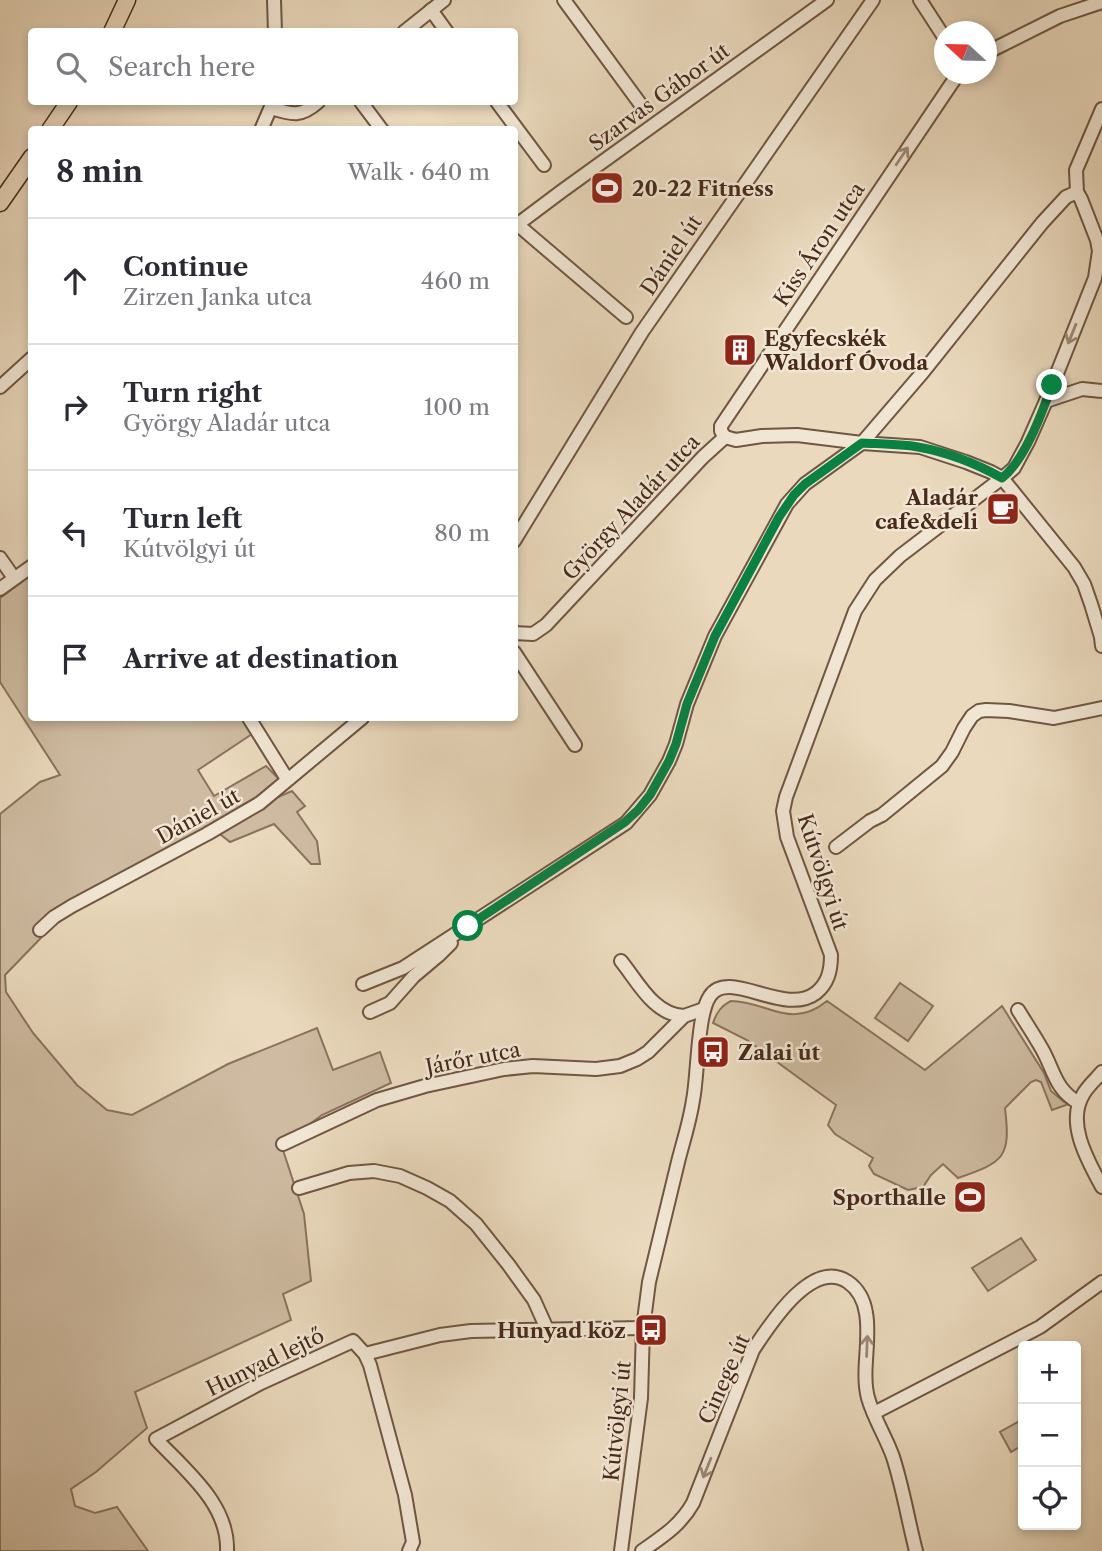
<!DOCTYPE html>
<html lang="en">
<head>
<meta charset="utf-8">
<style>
  :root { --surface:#fff; --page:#f7f7f7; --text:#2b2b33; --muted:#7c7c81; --line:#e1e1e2 }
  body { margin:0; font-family:"Libre Caslon Text",serif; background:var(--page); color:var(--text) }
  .controls { position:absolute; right:21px; bottom:21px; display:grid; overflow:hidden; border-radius:7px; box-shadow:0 4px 10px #0003 }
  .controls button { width:63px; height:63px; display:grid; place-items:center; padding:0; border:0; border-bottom:2px solid var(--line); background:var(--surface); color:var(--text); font:35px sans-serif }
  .compass { position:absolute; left:934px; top:21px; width:63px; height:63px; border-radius:50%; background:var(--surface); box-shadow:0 4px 10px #0003; rotate:292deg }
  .stop { position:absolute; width:21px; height:21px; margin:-16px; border:5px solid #0b8043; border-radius:50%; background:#fff }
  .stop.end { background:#0b8043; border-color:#fff; box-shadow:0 2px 7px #0008 }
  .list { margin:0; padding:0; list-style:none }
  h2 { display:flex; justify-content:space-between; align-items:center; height:91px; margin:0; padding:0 28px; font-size:30px }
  h2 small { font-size:23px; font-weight:400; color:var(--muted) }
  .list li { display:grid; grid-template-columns:46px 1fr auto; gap:21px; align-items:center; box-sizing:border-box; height:126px; padding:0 28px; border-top:2px solid var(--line) }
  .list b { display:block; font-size:26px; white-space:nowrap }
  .list p { margin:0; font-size:23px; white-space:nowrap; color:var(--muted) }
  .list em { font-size:23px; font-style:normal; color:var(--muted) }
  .icon { flex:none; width:38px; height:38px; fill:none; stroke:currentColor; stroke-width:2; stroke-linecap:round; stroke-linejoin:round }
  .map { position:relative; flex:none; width:1102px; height:1551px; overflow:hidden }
  .search { position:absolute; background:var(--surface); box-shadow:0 4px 10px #0003; left:28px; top:28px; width:490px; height:77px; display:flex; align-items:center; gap:18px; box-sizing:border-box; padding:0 24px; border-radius:7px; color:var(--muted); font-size:26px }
  .panel { position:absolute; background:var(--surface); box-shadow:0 4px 10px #0003; left:28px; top:126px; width:490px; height:595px; border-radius:7px }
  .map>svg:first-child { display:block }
  .green { fill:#cebba1; stroke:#8b725e; stroke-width:2 }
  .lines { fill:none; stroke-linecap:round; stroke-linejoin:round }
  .minor-casing { stroke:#705643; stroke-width:16 }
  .major-casing { stroke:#482a1a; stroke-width:19 }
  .minor { stroke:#f1e6d4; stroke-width:12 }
  .major { stroke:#ead9bd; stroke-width:16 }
  .oneway { stroke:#9c8877 }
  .route { stroke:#0b8043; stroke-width:9 }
  .labels { text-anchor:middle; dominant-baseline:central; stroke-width:5; stroke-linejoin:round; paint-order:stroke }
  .street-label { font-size:21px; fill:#482a1a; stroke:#f1e6d4 }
  .poi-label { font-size:21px; font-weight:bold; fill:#482a1a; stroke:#f1e6d4; text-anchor:start }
</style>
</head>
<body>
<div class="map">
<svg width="1102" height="1551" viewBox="0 0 1102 1551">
  <rect width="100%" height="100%" fill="#ead9bd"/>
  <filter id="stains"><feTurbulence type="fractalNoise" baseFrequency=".00286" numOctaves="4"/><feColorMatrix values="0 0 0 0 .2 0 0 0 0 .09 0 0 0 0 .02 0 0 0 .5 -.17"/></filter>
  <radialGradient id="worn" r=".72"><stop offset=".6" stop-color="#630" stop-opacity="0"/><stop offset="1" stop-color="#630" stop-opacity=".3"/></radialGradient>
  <g class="green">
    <path d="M31,575L32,718H241L252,734L198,770L214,796L266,766L279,779L270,789L276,798L292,791L305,806L297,812L317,841L320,864H311L274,824L230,842L211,827L67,911L5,975L6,992L33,1033L77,1085L107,1110L132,1115L228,1064L317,1028L333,1070L380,1052L391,1083L322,1115L292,1137L280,1141L304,1214L311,1281L283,1294L291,1320L135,1392L147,1428L96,1472L71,1489L75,1506L95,1513L117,1507L148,1551H0V814L40,782L60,775L0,682V598Z"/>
    <path d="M900,983L933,1006L908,1041L875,1018Z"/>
    <path d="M731,1001C767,1001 790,1031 827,1001L925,1070L1002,1006L1044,1073L1051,1091L1064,1102L1069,1104L1052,1110L1041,1082L1036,1080L1031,1082L1005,1108C1011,1158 1004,1162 958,1178L943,1164L931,1175L923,1187L908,1190L874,1174L869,1166L873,1158L835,1134L828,1125L836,1105L747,1040L713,1023C717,1012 721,1006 731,1001Z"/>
    <path d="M1021,1238L1036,1260L988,1291L972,1268Z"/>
    <path d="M1023,1419V1445L1011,1452L1000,1432Z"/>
  </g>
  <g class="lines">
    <defs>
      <g id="minor">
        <path d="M274,0L275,32"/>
        <path d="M564,0L644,109"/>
        <path d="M920,0L944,37"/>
        <path d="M431,10L447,32"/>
        <path d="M404,32L444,0"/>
        <path d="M986,53L1060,16L1102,2"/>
        <path d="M361,102L382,130"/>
        <path d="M497,102L544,165"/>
        <path d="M271,108C293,115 301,117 318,102"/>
        <path d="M261,130L273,102"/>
        <path d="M518,225L626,317"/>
        <path d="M514,227L562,191L827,0"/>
        <path d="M0,387L32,358"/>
        <path d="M1046,401L1082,389L1102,391"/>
        <path d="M725,437L736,440L762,436L797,435L862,443L920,447L966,462L991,472L1002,478L1074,567L1084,584L1091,604L1101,637L1102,646"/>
        <path d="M725,437L721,431V426L958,74"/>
        <path d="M514,541L642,332L873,0"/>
        <path d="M0,558L14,578"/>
        <path d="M0,589L32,566"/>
        <path d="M514,633L533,634L546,625L703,457L725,437"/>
        <path d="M514,652L575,745"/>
        <path d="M249,718L287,779"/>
        <path d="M836,847L870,821L882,815L942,766L952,752L964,728L972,716L979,711L986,710L1009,711L1054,718L1102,708"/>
        <path d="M40,930L54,917L72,906L207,834L260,803L362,718"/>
        <path d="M621,961C638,982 654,1015 684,1016"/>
        <path d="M363,984L403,968L626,823L650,795L669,761L676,744L687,704L715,636L787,504L805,484L862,443L923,372L1042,223L1066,197L1077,192"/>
        <path d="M1018,1010C1026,1023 1034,1035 1042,1049C1054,1070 1055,1090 1079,1103"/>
        <path d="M370,1012L390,1003L414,976L439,955L451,943"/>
        <path d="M1102,1072C1096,1079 1089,1085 1084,1093C1065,1122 1088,1161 1102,1187"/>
        <path d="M283,1144L377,1100L425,1086L504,1069L533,1066L596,1069L620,1066L637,1059L648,1052L684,1016L704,1009"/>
        <path d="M299,1188L349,1173L374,1171L400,1176L427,1188L450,1201L476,1224L508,1264L534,1300L547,1329"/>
        <path d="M365,1354L440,1335L471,1331L643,1328"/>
        <path d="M874,1413L1040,1327L1102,1282"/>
        <path d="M227,1551C229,1504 185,1470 156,1439L261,1383L353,1341L365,1354L370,1365L405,1495L413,1542L409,1551"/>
        <path d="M621,1551L641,1398L643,1328L649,1282C659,1242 668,1202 678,1162C683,1142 690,1121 693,1100C698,1076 697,1014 710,996C729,968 784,1017 816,993C828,983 831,971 831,955L787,837L783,811L786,797L855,611L875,580L900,556L1006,475L1014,468L1028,442L1046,401L1095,278L1099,251L1097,240L1081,199L1077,192L1076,170L1102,109"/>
        <path d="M642,1551C663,1536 680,1526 693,1503L753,1350C769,1326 812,1257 848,1282C858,1289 864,1300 866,1313C871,1341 861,1371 868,1398C874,1419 886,1437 893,1457C903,1488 908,1520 916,1551"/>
      </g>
      <g id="major">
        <path d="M112,32L127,0"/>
        <path d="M50,130L69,102"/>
        <path d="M0,203L32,157"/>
      </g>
    </defs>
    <use href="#minor" class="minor-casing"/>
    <use href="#major" class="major-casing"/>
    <use href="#minor" class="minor"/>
    <use href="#major" class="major"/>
  </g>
  <defs><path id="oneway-shaft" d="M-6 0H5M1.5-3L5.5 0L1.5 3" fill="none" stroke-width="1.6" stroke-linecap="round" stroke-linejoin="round" transform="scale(1.75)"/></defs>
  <g class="oneway">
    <use href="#oneway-shaft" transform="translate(902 156) rotate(-56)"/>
    <use href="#oneway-shaft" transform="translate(1072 334) rotate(112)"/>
    <use href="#oneway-shaft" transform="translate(867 1346) rotate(-88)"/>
    <use href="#oneway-shaft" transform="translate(707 1468) rotate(112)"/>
  </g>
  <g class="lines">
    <path class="route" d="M468,926L625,822L638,810L650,795L669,761L676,744L687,704L715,636L779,517L794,495L805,484L862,443C881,444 900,444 918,447C946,452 977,464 1002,478C1025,460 1042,413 1052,385"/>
  </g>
  <defs>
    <symbol id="stadium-square" viewBox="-11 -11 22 22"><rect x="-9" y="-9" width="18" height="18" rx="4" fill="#8f2418" stroke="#f1e6d4"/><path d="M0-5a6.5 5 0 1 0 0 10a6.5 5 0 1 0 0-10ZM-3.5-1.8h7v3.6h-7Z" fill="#fff"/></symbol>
    <symbol id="building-square" viewBox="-11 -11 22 22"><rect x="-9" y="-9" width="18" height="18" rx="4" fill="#8f2418" stroke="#f1e6d4"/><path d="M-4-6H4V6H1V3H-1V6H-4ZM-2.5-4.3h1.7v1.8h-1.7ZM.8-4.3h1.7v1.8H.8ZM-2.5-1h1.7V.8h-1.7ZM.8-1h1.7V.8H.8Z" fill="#fff"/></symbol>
    <symbol id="cafe-square" viewBox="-11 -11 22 22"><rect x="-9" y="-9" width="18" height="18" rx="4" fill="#8f2418" stroke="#f1e6d4"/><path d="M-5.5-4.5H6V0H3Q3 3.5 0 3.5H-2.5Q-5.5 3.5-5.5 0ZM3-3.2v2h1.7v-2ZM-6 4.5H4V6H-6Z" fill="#fff"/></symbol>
    <symbol id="bus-square" viewBox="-11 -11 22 22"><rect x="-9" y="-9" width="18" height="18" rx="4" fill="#8f2418" stroke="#f1e6d4"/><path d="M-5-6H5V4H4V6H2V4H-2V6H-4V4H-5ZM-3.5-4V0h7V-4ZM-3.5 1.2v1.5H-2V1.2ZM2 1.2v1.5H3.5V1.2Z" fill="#fff"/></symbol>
  </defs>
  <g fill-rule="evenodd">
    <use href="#stadium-square" x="588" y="169" width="38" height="38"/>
    <use href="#building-square" x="721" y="331" width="38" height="38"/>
    <use href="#cafe-square" x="984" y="490" width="38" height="38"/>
    <use href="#bus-square" x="694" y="1033" width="38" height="38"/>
    <use href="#stadium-square" x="951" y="1178" width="38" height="38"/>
    <use href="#bus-square" x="632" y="1311" width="38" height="38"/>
  </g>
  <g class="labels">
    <g class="street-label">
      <text transform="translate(659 97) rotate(-36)">Szarvas Gábor út</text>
      <text transform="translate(819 244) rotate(-56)">Kiss Áron utca</text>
      <text transform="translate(671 255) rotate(-56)">Dániel út</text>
      <text transform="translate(631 507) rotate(-47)">György Aladár utca</text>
      <text transform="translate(198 816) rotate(-29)">Dániel út</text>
      <text transform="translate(823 872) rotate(72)">Kútvölgyi út</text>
      <text transform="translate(473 1058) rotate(-11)">Járőr utca</text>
      <text transform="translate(265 1362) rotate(-26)">Hunyad lejtő</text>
      <text transform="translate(724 1379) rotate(-66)">Cinege út</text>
      <text transform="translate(617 1421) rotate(-84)">Kútvölgyi út</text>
    </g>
    <g class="poi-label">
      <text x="632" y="188">20-22 Fitness</text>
      <text x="764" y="338">Egyfecskék<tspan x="764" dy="24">Waldorf Óvoda</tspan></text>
      <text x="978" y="497" text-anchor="end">Aladár<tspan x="978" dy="24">cafe&amp;deli</tspan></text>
      <text x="738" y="1052">Zalai út</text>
      <text x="946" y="1197" text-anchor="end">Sporthalle</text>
      <text x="626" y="1330" text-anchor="end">Hunyad köz</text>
    </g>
  </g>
  <rect width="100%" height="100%" filter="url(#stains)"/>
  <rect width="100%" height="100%" fill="url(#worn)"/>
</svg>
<div class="controls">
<button>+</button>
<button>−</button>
<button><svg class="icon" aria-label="locate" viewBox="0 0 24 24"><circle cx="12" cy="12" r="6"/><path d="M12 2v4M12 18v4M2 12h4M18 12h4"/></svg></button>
</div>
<svg class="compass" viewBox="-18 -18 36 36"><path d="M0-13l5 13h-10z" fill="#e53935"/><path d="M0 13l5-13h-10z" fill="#7c7c81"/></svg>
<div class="stop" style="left:468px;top:926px"></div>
<div class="stop end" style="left:1052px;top:385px"></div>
<div class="search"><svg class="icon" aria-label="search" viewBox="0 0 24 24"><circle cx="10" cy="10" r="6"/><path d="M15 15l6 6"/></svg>Search here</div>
<section class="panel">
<h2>8 min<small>Walk · 640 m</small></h2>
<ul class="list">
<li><svg class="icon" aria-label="ahead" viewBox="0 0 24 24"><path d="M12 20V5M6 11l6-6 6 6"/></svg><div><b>Continue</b><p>Zirzen Janka utca</p></div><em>460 m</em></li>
<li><svg class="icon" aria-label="right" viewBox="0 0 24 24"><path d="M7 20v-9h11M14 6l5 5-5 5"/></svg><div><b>Turn right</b><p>György Aladár utca</p></div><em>100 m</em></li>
<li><svg class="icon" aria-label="left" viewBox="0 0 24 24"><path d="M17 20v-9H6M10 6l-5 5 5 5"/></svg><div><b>Turn left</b><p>Kútvölgyi út</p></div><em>80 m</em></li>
<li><svg class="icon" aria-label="arrive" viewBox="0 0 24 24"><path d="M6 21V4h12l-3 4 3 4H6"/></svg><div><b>Arrive at destination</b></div></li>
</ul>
</section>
</div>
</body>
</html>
